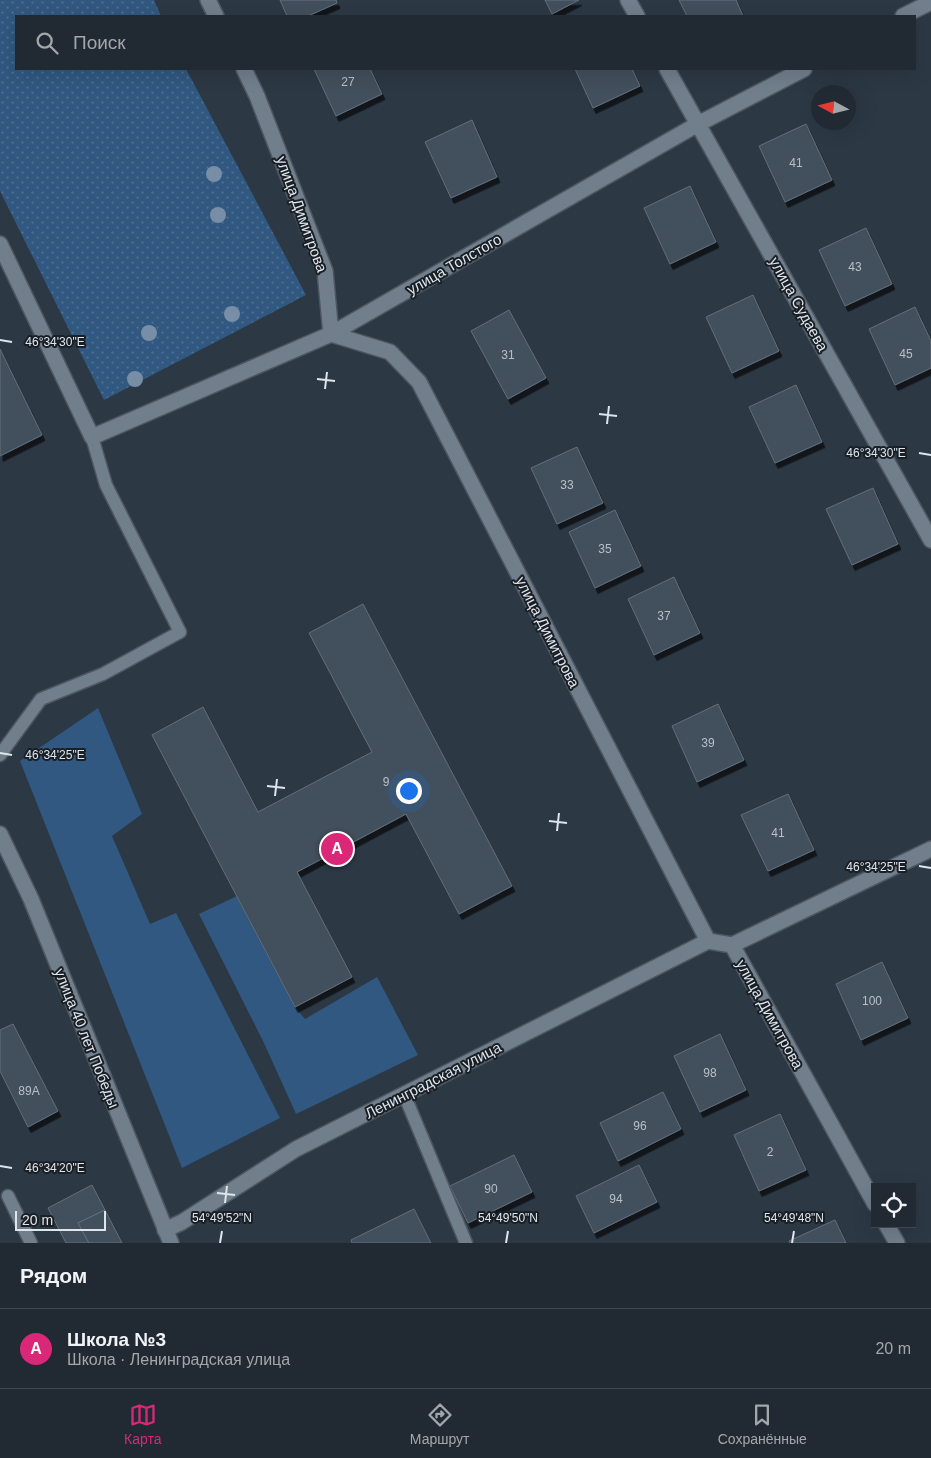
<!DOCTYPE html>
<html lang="ru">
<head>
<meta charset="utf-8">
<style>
  :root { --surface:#212a33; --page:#29323b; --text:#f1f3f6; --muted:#a2a7ac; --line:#3e464e; --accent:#db2777 }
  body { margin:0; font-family:Helvetica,sans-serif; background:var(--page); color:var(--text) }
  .controls { position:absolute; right:15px; bottom:15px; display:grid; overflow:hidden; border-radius:0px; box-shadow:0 5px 20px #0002 }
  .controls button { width:45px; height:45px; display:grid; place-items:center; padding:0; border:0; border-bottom:1px solid var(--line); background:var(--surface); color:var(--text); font:25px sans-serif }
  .compass { position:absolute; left:811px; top:85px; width:45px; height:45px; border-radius:50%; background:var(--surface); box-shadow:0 5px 20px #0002; rotate:277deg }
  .scale { position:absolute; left:15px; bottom:12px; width:91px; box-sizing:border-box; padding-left:5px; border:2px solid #dee5ed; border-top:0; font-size:14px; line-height:18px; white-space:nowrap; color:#dee5ed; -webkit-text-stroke:4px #191f24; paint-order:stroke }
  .you { position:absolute; left:408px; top:790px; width:18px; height:18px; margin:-12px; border:4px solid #fff; border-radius:50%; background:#1a73e8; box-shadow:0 0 0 8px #1a73e833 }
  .badge { display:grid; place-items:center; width:32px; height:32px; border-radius:50%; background:var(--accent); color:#fff; font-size:16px; font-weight:700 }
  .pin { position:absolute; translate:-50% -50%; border:2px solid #fff; box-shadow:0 1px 5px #0006 }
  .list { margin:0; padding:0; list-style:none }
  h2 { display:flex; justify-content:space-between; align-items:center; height:65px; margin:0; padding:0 20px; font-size:21px }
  h2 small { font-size:16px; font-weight:400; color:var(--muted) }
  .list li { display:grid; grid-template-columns:32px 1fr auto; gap:15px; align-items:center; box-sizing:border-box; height:80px; padding:0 20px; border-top:1px solid var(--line) }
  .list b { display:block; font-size:19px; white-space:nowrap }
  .list p { margin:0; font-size:16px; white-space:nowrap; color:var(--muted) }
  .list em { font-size:16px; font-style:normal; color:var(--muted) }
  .icon { flex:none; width:28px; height:28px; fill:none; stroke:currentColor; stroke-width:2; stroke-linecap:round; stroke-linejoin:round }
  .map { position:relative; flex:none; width:931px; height:1243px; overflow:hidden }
  .search { position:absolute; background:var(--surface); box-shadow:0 5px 20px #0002; left:15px; right:15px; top:15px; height:55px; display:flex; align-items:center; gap:12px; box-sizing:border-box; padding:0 18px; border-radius:0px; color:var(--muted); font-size:19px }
  .sheet { height:145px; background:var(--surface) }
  nav { display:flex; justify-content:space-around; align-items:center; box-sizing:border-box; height:70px; border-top:1px solid var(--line); background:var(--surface); font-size:14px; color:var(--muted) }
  nav a { display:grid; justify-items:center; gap:2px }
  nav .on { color:var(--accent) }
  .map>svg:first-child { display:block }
  .grass { fill:#315880 }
  .park { fill:url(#park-dots) }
  .building { fill:#434f5c; stroke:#626f7c; filter:url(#shadow) }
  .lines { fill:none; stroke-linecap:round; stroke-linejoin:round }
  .lane-casing { stroke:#4d5661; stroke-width:15 }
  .street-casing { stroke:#4d5661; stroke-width:18 }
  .secondary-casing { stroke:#4d5661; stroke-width:18 }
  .lane { stroke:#717e8c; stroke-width:12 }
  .street { stroke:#717e8c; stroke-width:15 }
  .secondary { stroke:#717e8c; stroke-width:15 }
  .tree { fill:#778ea6 }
  .ticks { fill:none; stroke:#dee5ed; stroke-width:2 }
  .labels { text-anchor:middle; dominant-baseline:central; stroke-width:4; stroke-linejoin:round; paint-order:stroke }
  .number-label { font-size:12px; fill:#b7c0c9 }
  .street-label { font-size:15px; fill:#dee5ed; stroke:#191f24 }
  .ticks-label { font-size:12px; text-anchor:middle; fill:#dee5ed; stroke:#191f24; stroke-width:4; stroke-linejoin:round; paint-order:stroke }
</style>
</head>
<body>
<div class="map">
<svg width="931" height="1243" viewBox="0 0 931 1243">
  <defs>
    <pattern id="park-dots" width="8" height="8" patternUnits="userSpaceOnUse" patternTransform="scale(1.25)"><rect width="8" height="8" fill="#315880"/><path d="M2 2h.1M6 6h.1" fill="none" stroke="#4e7092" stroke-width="1.8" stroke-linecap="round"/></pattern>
    <filter id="shadow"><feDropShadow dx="3" dy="5.5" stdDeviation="0" flood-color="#0009"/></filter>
  </defs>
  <rect width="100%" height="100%" fill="#2c3844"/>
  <g class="grass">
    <path d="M98,708L142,814L112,836L150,924L176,913L280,1118L182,1168L20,761Z"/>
    <path d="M237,896L295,1007L305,1019L377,977L418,1055L296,1114L264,1043L199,914Z"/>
  </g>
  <path class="park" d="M0,0H154L161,16H16V69H186L306,295L104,400L0,191Z"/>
  <g class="building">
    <path d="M280,0H336L337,3L308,16H287Z"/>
    <path d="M545,0H579L552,14Z"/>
    <path d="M679,0H736L743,16H687Z"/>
    <path d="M314,69H370L382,94L336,116Z"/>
    <path d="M575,69H632L640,86L593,108Z"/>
    <path d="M472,120L497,177L451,198L425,142Z"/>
    <path d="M806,124L832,180L785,202L759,146Z"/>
    <path d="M690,186L716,242L670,264L644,208Z"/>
    <path d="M866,228L892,284L845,306L819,250Z"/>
    <path d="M753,295L779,351L732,373L706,317Z"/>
    <path d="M915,307L931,341V368L895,385L869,329Z"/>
    <path d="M509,310L546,378L508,399L471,331Z"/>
    <path d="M0,349L42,435L0,456Z"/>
    <path d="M796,385L822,442L775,463L749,407Z"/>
    <path d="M577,447L603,503L557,524L531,468Z"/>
    <path d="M873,488L898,544L852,565L826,509Z"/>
    <path d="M615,510L641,566L595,588L569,532Z"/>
    <path d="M674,577L700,633L654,655L628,599Z"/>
    <path d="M363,604L512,886L459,914L406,814L297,872L352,977L295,1007L152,735L203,707L258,812L372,752L309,633Z"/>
    <path d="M718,704L744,760L697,782L672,726Z"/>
    <path d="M788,794L814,850L768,871L741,815Z"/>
    <path d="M882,962L908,1018L861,1040L836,984Z"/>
    <path d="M13,1024L58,1111L28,1127L0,1071V1030Z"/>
    <path d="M720,1034L746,1090L700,1112L674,1056Z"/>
    <path d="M663,1092L681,1129L618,1161L600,1123Z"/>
    <path d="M780,1114L806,1170L759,1191L734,1135Z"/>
    <path d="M514,1155L532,1192L468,1223L450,1186Z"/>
    <path d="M639,1165L657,1202L594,1233L576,1196Z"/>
    <path d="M92,1185L105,1210L78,1223L89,1243H66L48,1208Z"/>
    <path d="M414,1209L431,1243H352L351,1240Z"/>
    <path d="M105,1210L122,1243H89L78,1223Z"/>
    <path d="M835,1220L846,1243H790L789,1241Z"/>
  </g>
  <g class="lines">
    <defs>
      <g id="lane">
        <path d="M0,755L41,699L103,674L180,632L106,485L92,437"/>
        <path d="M404,1094L466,1243"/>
        <path d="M8,1196L31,1243"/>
      </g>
      <g id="street">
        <path d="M208,0L216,16"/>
        <path d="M628,0L637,16"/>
        <path d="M903,16L931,2"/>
        <path d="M244,69L257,96L325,271L331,334L390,352L419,382L708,941L732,945L875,1204"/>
        <path d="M667,69L931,540"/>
        <path d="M0,244L92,437L331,334L698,124L804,69"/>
        <path d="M732,945L931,849"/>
        <path d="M886,1224L897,1243"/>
        <path d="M165,1230L182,1222L296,1149L708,941"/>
      </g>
      <path id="secondary" d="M0,834L31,899L171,1243"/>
    </defs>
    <use href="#lane" class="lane-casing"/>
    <use href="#street" class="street-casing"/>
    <use href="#secondary" class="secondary-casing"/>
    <use href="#lane" class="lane"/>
    <use href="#street" class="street"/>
    <use href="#secondary" class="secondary"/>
  </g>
  <g class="tree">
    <circle cx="214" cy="174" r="8"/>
    <circle cx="218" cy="215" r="8"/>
    <circle cx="232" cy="314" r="8"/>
    <circle cx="149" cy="333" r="8"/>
    <circle cx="135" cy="379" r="8"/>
  </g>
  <path class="ticks" d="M0,340L12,342M317,379L335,381M325,389L327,372M599,414L617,416M607,424L609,406M919,453L931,455M0,753L12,755M267,786L285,788M275,796L277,779M549,821L567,823M557,831L559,813M919,866L931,868M0,1166L12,1168M217,1193L235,1195M225,1203L227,1186M220,1243L222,1231M506,1243L508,1231M792,1243L794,1231"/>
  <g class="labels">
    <g class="number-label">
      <text x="348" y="82">27</text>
      <text x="796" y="163">41</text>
      <text x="855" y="267">43</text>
      <text x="906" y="354">45</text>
      <text x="508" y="355">31</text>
      <text x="567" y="485">33</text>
      <text x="605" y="549">35</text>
      <text x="664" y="616">37</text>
      <text x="708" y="743">39</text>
      <text x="386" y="782">9</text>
      <text x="778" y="833">41</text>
      <text x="872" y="1001">100</text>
      <text x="710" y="1073">98</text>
      <text x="29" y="1091">89А</text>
      <text x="640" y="1126">96</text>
      <text x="770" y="1152">2</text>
      <text x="491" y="1189">90</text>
      <text x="616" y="1199">94</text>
    </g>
    <g class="street-label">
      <text transform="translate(302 214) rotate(70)">улица Димитрова</text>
      <text transform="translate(454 264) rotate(-30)">улица Толстого</text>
      <text transform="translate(799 304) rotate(61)">улица Судаева</text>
      <text transform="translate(548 632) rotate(63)">улица Димитрова</text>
      <text transform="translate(770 1014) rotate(61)">улица Димитрова</text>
      <text transform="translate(87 1038) rotate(68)">улица 40 лет Победы</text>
      <text transform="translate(433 1080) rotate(-27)">Ленинградская улица</text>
    </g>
  </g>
  <g class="ticks-label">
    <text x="55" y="346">46°34'30"E</text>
    <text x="876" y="457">46°34'30"E</text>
    <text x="55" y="759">46°34'25"E</text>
    <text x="876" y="871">46°34'25"E</text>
    <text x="55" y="1172">46°34'20"E</text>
    <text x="222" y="1222">54°49'52"N</text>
    <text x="508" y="1222">54°49'50"N</text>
    <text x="794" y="1222">54°49'48"N</text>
  </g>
</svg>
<div class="controls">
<button><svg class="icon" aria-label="locate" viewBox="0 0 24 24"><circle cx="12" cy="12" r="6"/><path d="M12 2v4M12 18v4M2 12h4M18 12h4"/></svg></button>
</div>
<svg class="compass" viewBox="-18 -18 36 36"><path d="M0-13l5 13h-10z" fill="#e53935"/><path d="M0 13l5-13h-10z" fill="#a2a7ac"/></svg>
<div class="scale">20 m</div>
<div class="you"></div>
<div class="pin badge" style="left:337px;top:849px">A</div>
<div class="search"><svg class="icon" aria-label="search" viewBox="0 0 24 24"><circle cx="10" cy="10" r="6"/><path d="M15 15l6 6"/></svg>Поиск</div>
</div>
<section class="sheet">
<h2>Рядом<small></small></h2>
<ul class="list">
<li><span class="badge">A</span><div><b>Школа №3</b><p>Школа · Ленинградская улица</p></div><em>20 m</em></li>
</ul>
</section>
<nav>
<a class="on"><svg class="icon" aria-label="map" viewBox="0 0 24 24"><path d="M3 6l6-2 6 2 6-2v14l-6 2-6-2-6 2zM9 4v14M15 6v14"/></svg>Карта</a>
<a><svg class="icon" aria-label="directions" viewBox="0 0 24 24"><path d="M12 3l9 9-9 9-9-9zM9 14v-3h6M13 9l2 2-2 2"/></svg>Маршрут</a>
<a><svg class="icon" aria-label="saved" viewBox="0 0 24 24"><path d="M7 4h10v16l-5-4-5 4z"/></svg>Сохранённые</a>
</nav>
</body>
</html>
